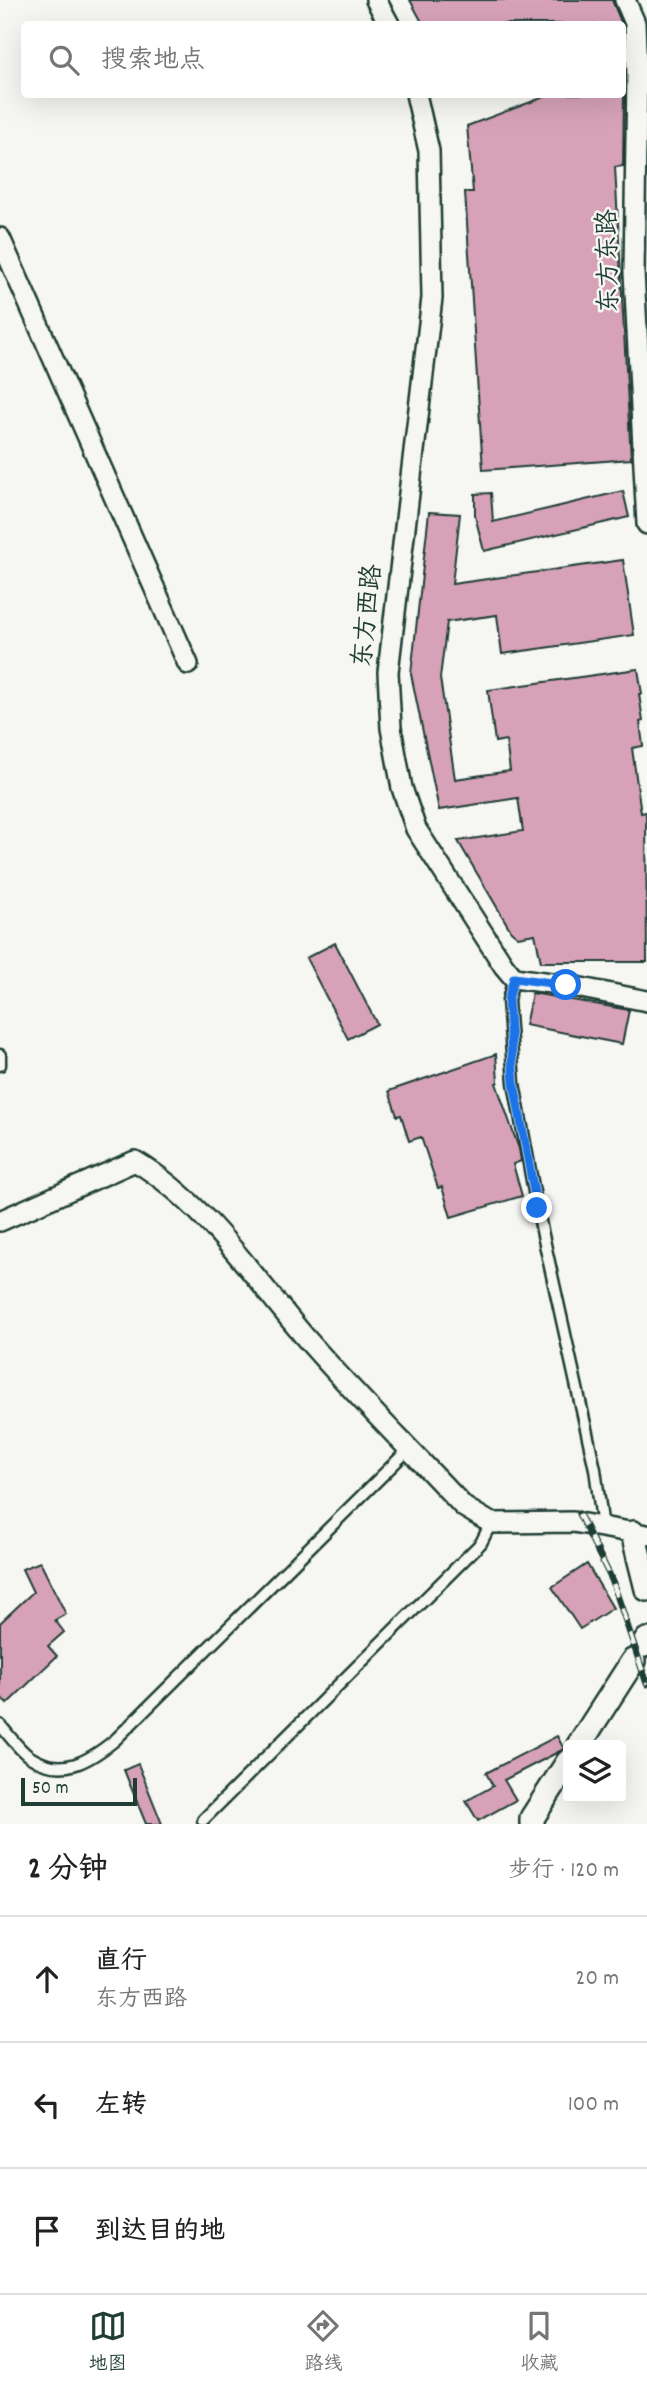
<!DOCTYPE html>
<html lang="zh">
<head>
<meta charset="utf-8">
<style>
  :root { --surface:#fff; --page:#f6f6f6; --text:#222; --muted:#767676; --line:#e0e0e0; --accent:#1f3d34 }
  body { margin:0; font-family:Dekko,"LXGW WenKai TC",sans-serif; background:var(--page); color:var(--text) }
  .controls { position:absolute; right:21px; bottom:21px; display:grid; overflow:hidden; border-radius:7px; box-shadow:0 7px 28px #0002 }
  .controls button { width:63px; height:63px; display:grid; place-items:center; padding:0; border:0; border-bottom:2px solid var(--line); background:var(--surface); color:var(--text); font:35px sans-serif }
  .scale { position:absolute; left:21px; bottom:18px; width:116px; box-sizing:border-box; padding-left:7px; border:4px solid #1f3d34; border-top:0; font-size:19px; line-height:24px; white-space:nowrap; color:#1f3d34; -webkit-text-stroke:5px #f6f6f2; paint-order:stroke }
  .stop { position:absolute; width:21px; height:21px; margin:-16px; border:5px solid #1a73e8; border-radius:50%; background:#fff }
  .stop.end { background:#1a73e8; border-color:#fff; box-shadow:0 2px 7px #0008 }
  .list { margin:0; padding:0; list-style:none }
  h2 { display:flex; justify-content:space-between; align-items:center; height:91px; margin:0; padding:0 28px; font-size:30px }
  h2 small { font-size:23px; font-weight:400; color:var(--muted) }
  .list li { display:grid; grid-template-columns:46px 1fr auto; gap:21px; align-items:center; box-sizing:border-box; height:126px; padding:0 28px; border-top:2px solid var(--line) }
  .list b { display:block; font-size:26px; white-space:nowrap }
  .list p { margin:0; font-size:23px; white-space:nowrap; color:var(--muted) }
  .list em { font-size:23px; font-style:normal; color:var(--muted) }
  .icon { flex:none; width:38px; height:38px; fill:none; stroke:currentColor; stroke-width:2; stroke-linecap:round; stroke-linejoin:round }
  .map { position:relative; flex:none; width:647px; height:1824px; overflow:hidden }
  .search { position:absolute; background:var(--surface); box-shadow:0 7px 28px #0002; left:21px; right:21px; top:21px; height:77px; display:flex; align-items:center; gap:18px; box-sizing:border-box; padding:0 24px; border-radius:7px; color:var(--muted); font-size:26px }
  .sheet { height:469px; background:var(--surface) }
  nav { display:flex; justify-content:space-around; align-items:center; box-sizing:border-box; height:98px; border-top:2px solid var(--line); background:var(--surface); font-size:19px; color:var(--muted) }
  nav a { display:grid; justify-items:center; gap:4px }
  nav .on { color:var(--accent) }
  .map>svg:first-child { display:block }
  .building { fill:#d7a2b8; stroke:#1f3d34; stroke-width:2 }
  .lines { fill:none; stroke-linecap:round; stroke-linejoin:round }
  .service-casing { stroke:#1f3d34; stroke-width:15 }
  .minor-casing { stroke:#1f3d34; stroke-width:24 }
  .tertiary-casing { stroke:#1f3d34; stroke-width:28 }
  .service { stroke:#f6f6f2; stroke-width:10 }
  .minor { stroke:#f6f6f2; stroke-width:19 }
  .tertiary { stroke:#f6f6f2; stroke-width:23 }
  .rail-casing { stroke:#1f3d34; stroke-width:7 }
  .rail { stroke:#f6f6f2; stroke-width:4.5; stroke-dasharray:13; stroke-linecap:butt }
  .route { stroke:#1a73e8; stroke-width:9 }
  .labels { text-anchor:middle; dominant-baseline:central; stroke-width:5; stroke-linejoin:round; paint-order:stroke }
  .street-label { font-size:26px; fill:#1f3d34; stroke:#f6f6f2 }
</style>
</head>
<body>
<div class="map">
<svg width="647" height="1824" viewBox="0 0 647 1824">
  <rect width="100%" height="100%" fill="#f6f6f2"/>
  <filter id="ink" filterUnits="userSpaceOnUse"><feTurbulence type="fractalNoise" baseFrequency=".0143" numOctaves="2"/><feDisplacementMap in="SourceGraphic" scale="14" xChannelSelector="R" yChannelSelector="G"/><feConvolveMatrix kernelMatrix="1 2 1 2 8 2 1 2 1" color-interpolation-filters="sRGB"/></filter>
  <g filter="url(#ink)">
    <g class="building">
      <path d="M410,0H612L622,24H423Z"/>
      <path d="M552,94H624L623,166L615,167L631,459L483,470L465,192H473L467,126Z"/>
      <path d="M623,491L629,517L484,551L475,516V494L491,493L493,522Z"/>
      <path d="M429,512L460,514L452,584L623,560L634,635L502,654L497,615L447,622L440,678L455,779L510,771L506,740L495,742L488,690L638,669L642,694H639L643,721L640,722L643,746L632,748L641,813L646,812L647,962H541L535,934L518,937L511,931L458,841L523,831L518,798L439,810L411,674Z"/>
      <path d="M335,943L377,1024L348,1039L306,958Z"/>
      <path d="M532,993L629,1010L622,1044L525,1025Z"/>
      <path d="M496,1054L498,1082L496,1083L519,1149L521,1161L513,1164L522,1196L451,1217L442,1187L438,1188L421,1137L409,1141L401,1115L397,1116L389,1091Z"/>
      <path d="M40,1562L66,1614L55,1620L64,1632L48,1646L57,1656L7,1704L0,1696V1623L33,1592L22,1569Z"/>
      <path d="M587,1564L613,1608L580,1629L552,1587Z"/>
      <path d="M557,1736L564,1749L504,1780L516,1800L478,1821L466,1801L493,1786L486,1773Z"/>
      <path d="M138,1764L162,1824H146L124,1770Z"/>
    </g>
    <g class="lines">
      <defs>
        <g id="service">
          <path d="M514,978L508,1000L514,1083L537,1208L595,1469L603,1528"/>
          <path d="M0,1055V1065"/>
          <path d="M0,1725C9,1735 19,1750 30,1757C63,1778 89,1761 115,1740L409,1449"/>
          <path d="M203,1820L481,1543L491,1523"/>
        </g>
        <g id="minor">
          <path d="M376,0L389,24"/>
          <path d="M625,0L635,23L637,75L634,272L647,524"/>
          <path d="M416,94L429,151L432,298L388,672L391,728L402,788L416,829L504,966L514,978L566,985L647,1001"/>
          <path d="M0,238L188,664"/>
          <path d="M0,1221L135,1161C204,1202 252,1275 304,1336C355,1395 411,1450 464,1507L491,1523L573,1522L647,1535"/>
        </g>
        <g id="tertiary">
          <path d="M633,1533L647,1589"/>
          <path d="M644,1645L647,1640"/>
          <path d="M579,1745L633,1661"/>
          <path d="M532,1824V1818L568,1762"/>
        </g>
      </defs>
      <use href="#service" class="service-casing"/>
      <use href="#minor" class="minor-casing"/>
      <use href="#tertiary" class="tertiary-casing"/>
      <use href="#service" class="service"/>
      <use href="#minor" class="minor"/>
      <use href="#tertiary" class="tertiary"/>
      <defs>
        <path id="rail" d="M579,1514L612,1580L647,1684"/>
      </defs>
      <use href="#rail" class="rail-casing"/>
      <use href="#rail" class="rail"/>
    </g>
  </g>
  <g class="lines" filter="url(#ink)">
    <path class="route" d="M537,1208L514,1083L508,1000L514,978L566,985"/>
  </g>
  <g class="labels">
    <g class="street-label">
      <text transform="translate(610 261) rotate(-91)">东方东路</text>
      <text transform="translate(369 616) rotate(-84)">东方西路</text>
    </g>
  </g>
</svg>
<div class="controls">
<button><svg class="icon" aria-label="layers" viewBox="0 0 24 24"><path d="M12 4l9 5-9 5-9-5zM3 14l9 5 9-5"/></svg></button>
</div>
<div class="scale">50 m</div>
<div class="stop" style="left:566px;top:985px"></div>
<div class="stop end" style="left:537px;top:1208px"></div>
<div class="search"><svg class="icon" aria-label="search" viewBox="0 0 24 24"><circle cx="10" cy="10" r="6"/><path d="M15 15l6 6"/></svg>搜索地点</div>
</div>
<section class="sheet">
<h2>2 分钟<small>步行 · 120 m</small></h2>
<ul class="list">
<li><svg class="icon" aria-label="ahead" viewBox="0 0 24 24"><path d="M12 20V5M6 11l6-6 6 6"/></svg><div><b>直行</b><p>东方西路</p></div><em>20 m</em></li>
<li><svg class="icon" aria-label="left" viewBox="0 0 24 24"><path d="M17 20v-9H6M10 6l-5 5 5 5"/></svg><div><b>左转</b></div><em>100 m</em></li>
<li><svg class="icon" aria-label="arrive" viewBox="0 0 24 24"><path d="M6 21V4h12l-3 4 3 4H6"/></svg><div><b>到达目的地</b></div></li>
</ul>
</section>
<nav>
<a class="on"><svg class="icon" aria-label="map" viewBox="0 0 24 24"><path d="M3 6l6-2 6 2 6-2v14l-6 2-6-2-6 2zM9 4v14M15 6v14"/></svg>地图</a>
<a><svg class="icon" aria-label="directions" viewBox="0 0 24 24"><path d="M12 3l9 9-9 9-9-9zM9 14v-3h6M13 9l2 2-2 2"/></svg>路线</a>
<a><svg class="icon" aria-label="saved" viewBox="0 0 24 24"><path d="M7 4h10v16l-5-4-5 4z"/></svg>收藏</a>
</nav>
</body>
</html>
